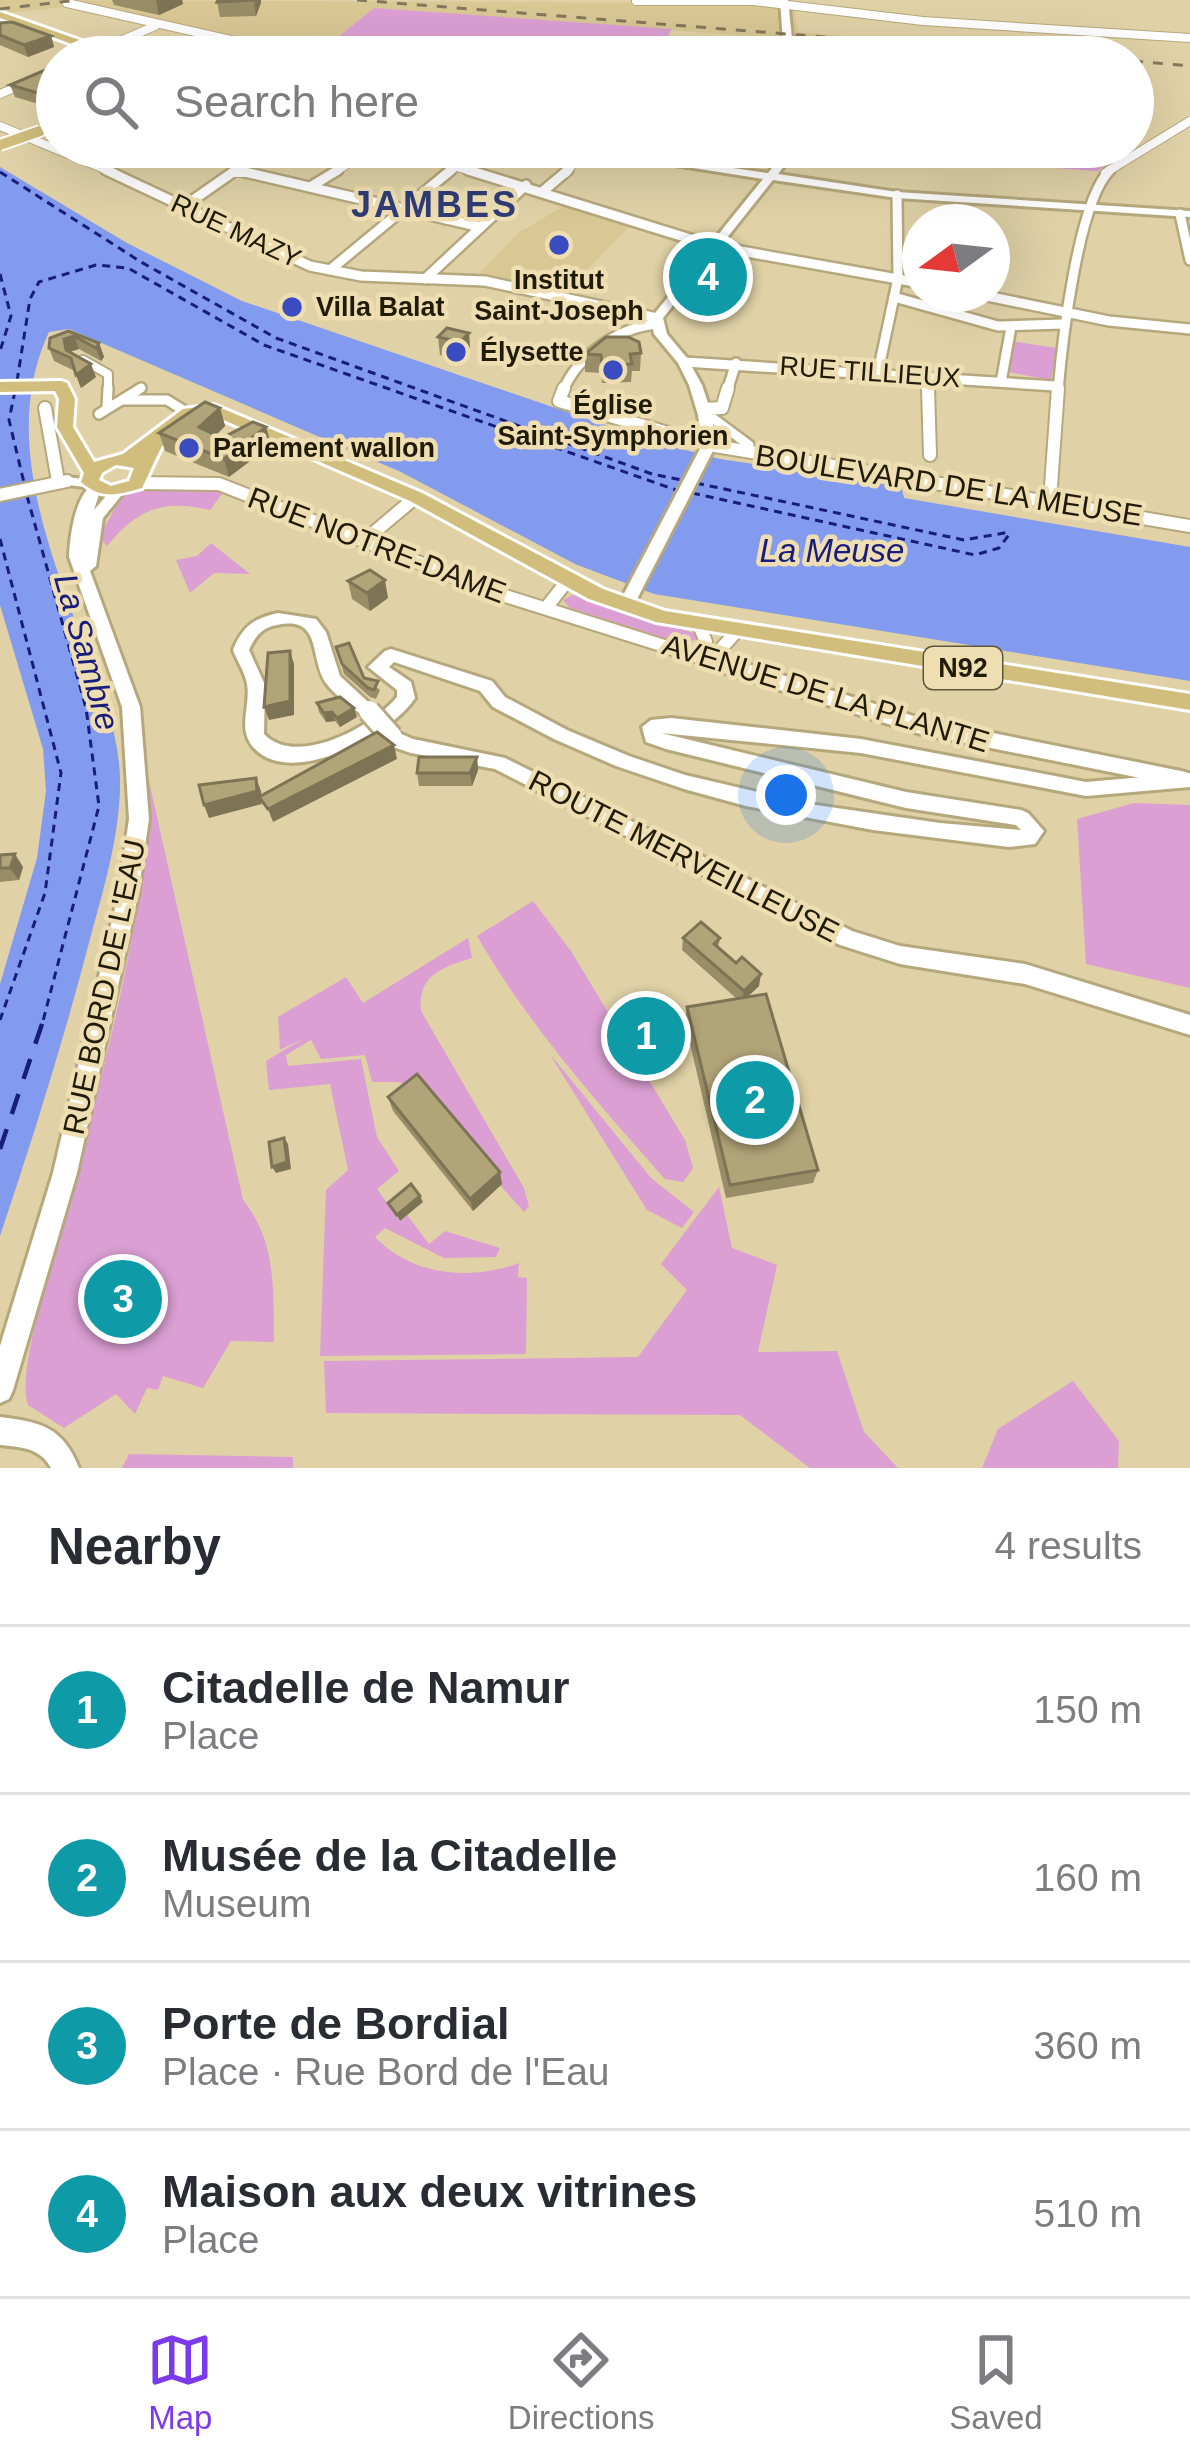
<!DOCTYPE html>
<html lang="en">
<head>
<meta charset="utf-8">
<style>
  :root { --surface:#fff; --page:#f2f2f3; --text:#2b2b33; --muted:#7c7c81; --line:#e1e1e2; --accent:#7c3aed }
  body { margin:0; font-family:Arial,sans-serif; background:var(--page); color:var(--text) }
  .compass { position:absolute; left:902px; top:204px; width:108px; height:108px; border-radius:50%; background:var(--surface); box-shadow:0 12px 48px #0002; rotate:255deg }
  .you { position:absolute; left:786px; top:795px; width:42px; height:42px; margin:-30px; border:9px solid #fff; border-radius:50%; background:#1a73e8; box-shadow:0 0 0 18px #1a73e833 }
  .badge { display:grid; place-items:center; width:78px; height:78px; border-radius:50%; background:var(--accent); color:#fff; font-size:39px; font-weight:700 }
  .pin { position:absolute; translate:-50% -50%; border:6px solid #fff; box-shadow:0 3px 12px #0006 }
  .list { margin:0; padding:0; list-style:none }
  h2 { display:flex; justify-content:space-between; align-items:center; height:156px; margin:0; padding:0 48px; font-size:51px }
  h2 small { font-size:39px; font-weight:400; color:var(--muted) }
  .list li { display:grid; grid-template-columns:78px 1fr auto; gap:36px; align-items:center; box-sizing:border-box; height:168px; padding:0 48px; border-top:3px solid var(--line) }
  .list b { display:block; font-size:45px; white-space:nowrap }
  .list p { margin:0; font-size:39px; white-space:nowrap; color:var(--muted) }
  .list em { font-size:39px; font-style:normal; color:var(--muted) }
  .icon { flex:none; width:66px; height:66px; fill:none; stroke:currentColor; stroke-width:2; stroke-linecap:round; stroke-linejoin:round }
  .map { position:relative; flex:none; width:1190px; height:1468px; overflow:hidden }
  .search { position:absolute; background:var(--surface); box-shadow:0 12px 48px #0002; left:36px; right:36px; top:36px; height:132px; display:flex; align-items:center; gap:30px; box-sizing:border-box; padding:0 42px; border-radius:66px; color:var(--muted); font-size:45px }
  .sheet { height:828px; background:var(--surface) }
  nav { display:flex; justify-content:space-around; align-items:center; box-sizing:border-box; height:168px; border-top:3px solid var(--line); background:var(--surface); font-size:33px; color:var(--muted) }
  nav a { display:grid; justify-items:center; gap:6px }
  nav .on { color:var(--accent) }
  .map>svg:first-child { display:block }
  .built { fill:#d9c794 }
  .green { fill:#db9fd3 }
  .water { fill:#839bee }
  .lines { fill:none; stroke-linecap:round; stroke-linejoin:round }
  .ferry-far1 { stroke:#181c7b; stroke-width:3; stroke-dasharray:8 6; stroke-linecap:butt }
  .ferry { stroke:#181c7b; stroke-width:4.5; stroke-dasharray:21 16; stroke-linecap:butt }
  .pedestrian-far1-casing { stroke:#b6a87d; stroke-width:12 }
  .pedestrian-casing { stroke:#b6a87d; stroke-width:14 }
  .minor-far3-casing { stroke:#b6a87d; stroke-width:10 }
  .minor-far2-casing { stroke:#b6a87d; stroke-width:14 }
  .minor-far1-casing { stroke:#b6a87d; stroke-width:16 }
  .minor-casing { stroke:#b6a87d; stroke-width:21 }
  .tertiary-casing { stroke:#b6a87d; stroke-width:6 }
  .secondary-casing { stroke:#b6a87d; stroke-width:6 }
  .primary-casing { stroke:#fff; stroke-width:6 }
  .pedestrian-far1 { stroke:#fff; stroke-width:8 }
  .pedestrian { stroke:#fff; stroke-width:9 }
  .minor-far3 { stroke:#fff; stroke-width:8 }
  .minor-far2 { stroke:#fff; stroke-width:9 }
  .minor-far1 { stroke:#fff; stroke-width:12 }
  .minor { stroke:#fff; stroke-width:15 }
  .tertiary { fill:#fff; fill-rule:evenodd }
  .secondary { fill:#fff; fill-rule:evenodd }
  .primary { fill:#d1be7d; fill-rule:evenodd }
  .rail { stroke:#83785a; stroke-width:3; stroke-dasharray:10 10; stroke-linecap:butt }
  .secondary-bridge-casing { stroke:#b6a87d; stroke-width:26; stroke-linecap:butt }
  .primary-bridge-casing { stroke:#fff; stroke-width:14; stroke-linecap:butt }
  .secondary-bridge { stroke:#fff; stroke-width:20 }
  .primary-bridge { stroke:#d1be7d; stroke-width:10 }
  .wall { fill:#998d68 }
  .shaded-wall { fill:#7d7355 }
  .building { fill:#b2a479; stroke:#7d7355; stroke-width:3 }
  .poi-dot { fill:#3a4cbf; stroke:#eedeb2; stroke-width:4.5 }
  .labels { text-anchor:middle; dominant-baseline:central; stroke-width:9; stroke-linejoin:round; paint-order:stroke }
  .far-street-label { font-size:27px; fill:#211b0a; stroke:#eedeb2 }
  .far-poi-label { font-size:27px; font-weight:bold; fill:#211b0a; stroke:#eedeb2; text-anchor:start }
  .shield { fill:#eedeb2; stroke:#5e563c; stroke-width:3 }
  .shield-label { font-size:27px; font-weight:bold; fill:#211b0a }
  .street-label { font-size:30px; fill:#211b0a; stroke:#eedeb2 }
  .water-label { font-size:33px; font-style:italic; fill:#181c7b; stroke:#eedeb2 }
  .far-district-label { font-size:36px; font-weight:bold; letter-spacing:3px; fill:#2f3c76; stroke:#eedeb2 }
</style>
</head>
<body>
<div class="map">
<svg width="1190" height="1468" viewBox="0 0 1190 1468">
  <rect width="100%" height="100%" fill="#e0d1a6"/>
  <g class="built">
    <path d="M0,0L793,3L798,32L1095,57H1032L374,8L336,38L316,35L277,55L63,7L7,13L0,11Z"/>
    <path d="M568,204L631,225L565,292L480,273L518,233Z"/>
  </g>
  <g class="green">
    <path d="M374,8L672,29L656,57H442L374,47L351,57H313Z"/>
    <path d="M855,147H1132L1097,171L856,154Z"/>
    <path d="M1012,341L1056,348L1051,380L1008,372Z"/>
    <path d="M168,483L224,491L210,510C164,499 138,508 107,546L99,537L122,496Z"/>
    <path d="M211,543L250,574L214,573L190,593L176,560L197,556Z"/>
    <path d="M573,595L694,633L697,639L684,644L570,608L563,600Z"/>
    <path d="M148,777L243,1200C277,1242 273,1290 274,1342L231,1341L203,1388L163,1376L158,1390L147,1388L135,1414L116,1394L64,1428L28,1405C15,1367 59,1246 70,1201C102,1072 149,909 148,777Z"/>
    <path d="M1134,803L1190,805V988L1086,964L1077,819Z"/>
    <path d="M533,901L571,951L685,1140L693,1168L683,1182L665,1179C597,1103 528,1024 477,936Z"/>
    <path d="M468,938L472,958C442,967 417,976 421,1011L524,1188L529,1206L524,1212L417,1091L399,1082H372L365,1055L321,1059L311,1040L286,1055L288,1066L361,1059L377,1137L399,1171L377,1189L400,1221L407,1215L429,1244L445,1231L500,1248L496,1257L444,1258L385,1228L375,1237C412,1276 471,1281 519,1263L518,1277L527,1278L526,1354L320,1356L326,1190L348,1170L330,1084L269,1090L266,1061L304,1038L280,1050L278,1017L346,977L363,1003Z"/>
    <path d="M549,1053L651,1178L694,1212L682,1228L647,1210Z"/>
    <path d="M719,1187L732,1248L777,1265L758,1352L837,1351L864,1432L898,1468H810L740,1415L326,1413L324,1361L638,1357L687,1290L661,1264Z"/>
    <path d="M1073,1381L1119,1441L1118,1468H982L998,1429Z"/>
    <path d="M129,1454L293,1457V1468H122Z"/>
  </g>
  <path class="water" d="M0,167L127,243L242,301L655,442L720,459L901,486L904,498L1190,547V681L654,594L575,564L401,472L69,329L49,332C0,436 51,555 88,655C103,695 119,735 120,778C121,832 104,888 90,939C64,1039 33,1138 0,1236V984L37,858L46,791L43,749L0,605Z"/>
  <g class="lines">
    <g class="ferry-far1">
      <path d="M0,172L141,262L276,338L652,474L687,481"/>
      <path d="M0,274L11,316L0,351"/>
      <path d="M17,381L30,299L39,282L96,265L128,268L264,345L676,490"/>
      <path d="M15,391L9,420L25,487"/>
      <path d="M696,483L964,540L1010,532"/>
      <path d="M692,493L975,555L999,548L1011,532"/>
      <path d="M27,496L86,708L99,806L43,1021"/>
      <path d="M0,539L61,773L45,893L0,1020"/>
    </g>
    <path class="ferry" d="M0,1149L44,1018"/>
    <defs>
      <g id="pedestrian-far1">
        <path d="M83,360L108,374V391"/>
        <path d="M137,391L141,388"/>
      </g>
      <g id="pedestrian">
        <path d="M122,400H167L183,410"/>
        <path d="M107,408L108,388"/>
        <path d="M99,414L141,388"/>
        <path d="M706,420L714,419L749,445L747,452"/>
      </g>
      <g id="minor-far3">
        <path d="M636,1H754L923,21L1190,38"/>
        <path d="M67,3L306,57"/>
        <path d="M668,44L789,53"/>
        <path d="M788,44L864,50L788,48"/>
        <path d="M99,50L155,26"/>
        <path d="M229,57L251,47"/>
        <path d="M0,94L57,69"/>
        <path d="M0,126L114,173"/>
        <path d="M381,147L479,173"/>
        <path d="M242,156L250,147"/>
        <path d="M232,173H248"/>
        <path d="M333,173L374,147"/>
        <path d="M448,173L479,147"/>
        <path d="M566,173L584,150"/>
        <path d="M1105,173L1190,121"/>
      </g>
      <g id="minor-far2">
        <path d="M106,170L310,266L361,276L485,281L657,318"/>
        <path d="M468,170L713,246L920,283"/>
        <path d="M310,187L338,170"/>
        <path d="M542,192L568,170"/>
        <path d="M418,201L457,209L446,219"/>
        <path d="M183,207L236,170L481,227"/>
        <path d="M1180,214L1190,260"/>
        <path d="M330,270L451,170"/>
        <path d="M425,279L526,185"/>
        <path d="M977,294L1109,321L1190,329"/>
        <path d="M894,297L998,326L1063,324"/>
        <path d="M685,362L1055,386"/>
        <path d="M878,372L898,278L897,195"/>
        <path d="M928,376V391"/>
        <path d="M1001,382L1011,327"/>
        <path d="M563,391C577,356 618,328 656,324"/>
        <path d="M727,391L736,363"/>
        <path d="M1058,391C1062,343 1078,201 1110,170"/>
      </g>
      <g id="minor-far1">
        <path d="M564,388L559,401L709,445L1190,526"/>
        <path d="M928,388L930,455"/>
        <path d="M45,408L58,481"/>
        <path d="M703,409L722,408L728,388"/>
        <path d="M137,483L219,484L499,594L734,668"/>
        <path d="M0,495L67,481"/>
        <path d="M1050,500L1058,388"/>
        <path d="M365,540L416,497"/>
        <path d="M546,608L567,581"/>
        <path d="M699,625L706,642L702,657"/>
        <path d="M711,660L736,632"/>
      </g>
      <path id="minor" d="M725,665L920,726L1183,779"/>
      <path id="tertiary" d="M67,477L91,480L98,484L91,488L62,484L60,481Z"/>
      <g id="secondary">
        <path d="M780,0H788L794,57H784Z"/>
        <path d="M561,147H587L768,173L789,147H799L778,174L897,192L1190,211V217L897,198L773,180L663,318L667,334L687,358L702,385L712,415L716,445L634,605L626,611L618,605L702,445L698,415L689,385L678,363L654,334L651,318L763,179Z"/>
        <path d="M94,483L101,488L94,510L113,488L118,486L125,491L103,518L96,566L90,571L140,707L149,819L138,895L77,1173L13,1390L9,1399L0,1403V1346L53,1173L118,895L129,819L122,707L69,557C70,534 75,496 94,483Z"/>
        <path d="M278,613L316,619L326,632L340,676L378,711L375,716H363C351,706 334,695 326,683C309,659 323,615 277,625C262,627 255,637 249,650L265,685L264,734C296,768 372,727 397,697V690L368,667L385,651L391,649L492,681L505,697L567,730L629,756L685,775L809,804L940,823L1021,830L1016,825L906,808L666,749L646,742L642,727L651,720L671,718L861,739L1086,782L1190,773V787L1086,796L861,753L661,733L906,792L1021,810L1028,813L1044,831L1035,844L1009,847L873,830L746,806L684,789L616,766L554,739L493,707L480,691L394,662L389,667L411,682L415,698C391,735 290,790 253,747C237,728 251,706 247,684C245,672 237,661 233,650C242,627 254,618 278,613Z"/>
        <path d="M392,730L413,739L505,758L852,931L900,946L1025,964L1190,1015V1035L1025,984L900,964L840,945L495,769L411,753L393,747L383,737L386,732Z"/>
        <path d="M0,1417C41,1422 63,1427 79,1468H51C40,1448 22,1447 0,1445Z"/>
      </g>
      <g id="primary">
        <path d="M0,12L122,55L123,57H108L0,18Z"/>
        <path d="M57,121V128L40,135L34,131Z"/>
        <path d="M61,381L67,383L75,399L73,427L94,462L123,454L183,409L214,405L422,493L603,589L665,611L1190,694V710L656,622L589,599L410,501L212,415C165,419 161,452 142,488C117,495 102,500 81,482L84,473L57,427L59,399L55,391L0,392V382ZM116,465L134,468L129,481L111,486L99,480L102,473Z"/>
      </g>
    </defs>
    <use href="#pedestrian-far1" class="pedestrian-far1-casing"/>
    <use href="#pedestrian" class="pedestrian-casing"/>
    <use href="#minor-far3" class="minor-far3-casing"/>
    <use href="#minor-far2" class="minor-far2-casing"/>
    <use href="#minor-far1" class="minor-far1-casing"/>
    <use href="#minor" class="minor-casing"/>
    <use href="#tertiary" class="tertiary-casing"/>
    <use href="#secondary" class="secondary-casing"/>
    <use href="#primary" class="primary-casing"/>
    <use href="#pedestrian-far1" class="pedestrian-far1"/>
    <use href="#pedestrian" class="pedestrian"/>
    <use href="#minor-far3" class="minor-far3"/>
    <use href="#minor-far2" class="minor-far2"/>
    <use href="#minor-far1" class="minor-far1"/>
    <use href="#minor" class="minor"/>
    <use href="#tertiary" class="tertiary"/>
    <use href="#secondary" class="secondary"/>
    <use href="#primary" class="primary"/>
    <g class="rail">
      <path d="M357,0L1078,57"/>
      <path d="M0,9L78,0"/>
      <path d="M1133,61L1190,66"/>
    </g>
    <defs>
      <path id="secondary-bridge" d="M369,711L392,737"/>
      <path id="primary-bridge" d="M0,145L40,131"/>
    </defs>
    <use href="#secondary-bridge" class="secondary-bridge-casing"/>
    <use href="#primary-bridge" class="primary-bridge-casing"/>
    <use href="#secondary-bridge" class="secondary-bridge"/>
    <use href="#primary-bridge" class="primary-bridge"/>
  </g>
  <g class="wall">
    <path d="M112,0H182L183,4L159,15L114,5Z"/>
    <path d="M261,0L256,16L220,17L217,2Z"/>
    <path d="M0,23L51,36L54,47L28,57L0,45Z"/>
    <path d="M57,65L42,105L15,97L10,85Z"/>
    <path d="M68,331L99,343L104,357L101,361L79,349L69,352L96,377L81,388L75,371L54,361L49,348Z"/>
    <path d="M469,333L470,351L462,360L440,355L438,337Z"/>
    <path d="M641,353L640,371H632L631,382L602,383L601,373L585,372V354Z"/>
    <path d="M220,408L225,426L216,435L222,438L266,427L271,445L229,477L165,451L159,433Z"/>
    <path d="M348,581L388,598L370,611L352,599Z"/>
    <path d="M336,647L364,678L380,690L376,699L370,697L344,674Z"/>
    <path d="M317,703L357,717L340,727L335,721L326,722L319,712Z"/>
    <path d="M477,757L478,770L472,786H419L417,773Z"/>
    <path d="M0,855L23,867L19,880L0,882Z"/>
    <path d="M683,938H720L718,948L759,986L747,997L818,1170L813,1183L726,1198L685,1022L687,1007L737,999L682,950Z"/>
    <path d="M388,1097L502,1184L473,1211L393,1111Z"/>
  </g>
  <g class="shaded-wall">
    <path d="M157,0H182L183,4L159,15L156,1Z"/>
    <path d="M254,0H261V3L256,16Z"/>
    <path d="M51,36L54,47L28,57L24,45Z"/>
    <path d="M57,85V98L42,105L38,93Z"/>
    <path d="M469,333L470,351L462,360L460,342Z"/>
    <path d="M74,336L79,349L69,352L66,350L64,339Z"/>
    <path d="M99,343L104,357L101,361L96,348Z"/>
    <path d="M91,364L96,377L81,388L76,375Z"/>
    <path d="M220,408L225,426L205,446L199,427Z"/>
    <path d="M266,427L271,445L229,477L224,459Z"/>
    <path d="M385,580L388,598L370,611L367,593Z"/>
    <path d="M290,651L294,664V715L269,720L264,707Z"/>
    <path d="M354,708L357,717L340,727L337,718Z"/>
    <path d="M332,712L335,721L326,722L324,713Z"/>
    <path d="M394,745L397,759L273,822L268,809Z"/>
    <path d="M477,757L478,770L472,786L470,773Z"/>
    <path d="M256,778L261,791L262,800L259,797L262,804L209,818L204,805Z"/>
    <path d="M15,854L23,867L19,880L10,868Z"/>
    <path d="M761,974L759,986L742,1002L744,991Z"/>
    <path d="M284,1138L288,1144L291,1169L276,1173L272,1167Z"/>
    <path d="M500,1172L502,1184L473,1211L470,1199Z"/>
    <path d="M420,1196L423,1202L400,1221L397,1215Z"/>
  </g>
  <g class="building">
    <path d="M218,0H254L217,2Z"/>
    <path d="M12,22L51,36L24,45L0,35V23Z"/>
    <path d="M57,65V75L55,76L57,77V85L38,93L10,85Z"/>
    <path d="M447,328L469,333L460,342L438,337Z"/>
    <path d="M68,331L99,343L96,348L74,336L64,339L66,350L91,364L76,375L71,358L49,348L50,338Z"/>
    <path d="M606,337H628L639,342L641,353L630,354L632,364L602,366L601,355L585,354Z"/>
    <path d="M205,402L220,408L199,427L222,438L253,422L266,427L224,459L159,433Z"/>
    <path d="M370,570L385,580L367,593L348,581Z"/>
    <path d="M349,643L364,678L378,681L374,690L368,688L342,664L336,647Z"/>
    <path d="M290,651V701L264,707L268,653Z"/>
    <path d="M340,697L354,708L337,718L332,712L324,713L317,703Z"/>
    <path d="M377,732L394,745L268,809L259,797Z"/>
    <path d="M419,757H477L470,773H417Z"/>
    <path d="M256,778L257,791L204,805L199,785Z"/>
    <path d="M15,854L10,868H0V855Z"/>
    <path d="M701,922L720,938L714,944L736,963L742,957L761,974L744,991L683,938Z"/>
    <path d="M766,994L818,1170L730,1185L687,1007Z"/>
    <path d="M417,1074L500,1172L470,1199L388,1097Z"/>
    <path d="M284,1138L287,1162L272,1167L269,1142Z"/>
    <path d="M411,1184L420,1196L397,1215L388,1203Z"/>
  </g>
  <g class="poi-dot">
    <circle cx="559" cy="245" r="12"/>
    <circle cx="292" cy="307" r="12"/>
    <circle cx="456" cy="352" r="12"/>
    <circle cx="613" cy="370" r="12"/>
    <circle cx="189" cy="448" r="12"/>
  </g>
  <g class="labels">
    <g class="far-street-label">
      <text transform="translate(236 231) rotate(25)">RUE MAZY</text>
      <text transform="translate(870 372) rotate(4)">RUE TILLIEUX</text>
    </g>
    <g class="far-poi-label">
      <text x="559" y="280" text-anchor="middle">Institut<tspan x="559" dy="31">Saint-Joseph</tspan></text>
      <text x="316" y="307">Villa Balat</text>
      <text x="480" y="352">Élysette</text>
      <text x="613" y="405" text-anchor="middle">Église<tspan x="613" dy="31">Saint-Symphorien</tspan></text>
      <text x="213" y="448">Parlement wallon</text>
    </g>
    <rect class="shield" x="924" y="647" width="78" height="42" rx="9"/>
    <g class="shield-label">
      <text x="963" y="668">N92</text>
    </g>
    <g class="street-label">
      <text transform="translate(949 485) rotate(9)">BOULEVARD DE LA MEUSE</text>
      <text transform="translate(377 545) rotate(21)">RUE NOTRE-DAME</text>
      <text transform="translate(826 693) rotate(17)">AVENUE DE LA PLANTE</text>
      <text transform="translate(684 856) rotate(27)">ROUTE MERVEILLEUSE</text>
      <text transform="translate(104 987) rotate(-78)">RUE BORD DE L'EAU</text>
    </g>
    <g class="water-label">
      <text x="832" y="550">La Meuse</text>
      <text transform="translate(87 652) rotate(74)">La Sambre</text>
    </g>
    <g class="far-district-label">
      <text x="435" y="204">JAMBES</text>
    </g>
  </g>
</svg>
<svg class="compass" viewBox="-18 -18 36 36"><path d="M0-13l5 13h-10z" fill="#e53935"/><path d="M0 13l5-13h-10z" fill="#7c7c81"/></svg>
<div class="you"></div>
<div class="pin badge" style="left:646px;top:1036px;background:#0f9aa8">1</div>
<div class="pin badge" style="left:755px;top:1100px;background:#0f9aa8">2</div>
<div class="pin badge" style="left:123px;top:1299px;background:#0f9aa8">3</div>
<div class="pin badge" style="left:708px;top:277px;background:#0f9aa8">4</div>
<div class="search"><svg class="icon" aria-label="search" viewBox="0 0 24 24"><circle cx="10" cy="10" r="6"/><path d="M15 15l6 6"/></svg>Search here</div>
</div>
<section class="sheet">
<h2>Nearby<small>4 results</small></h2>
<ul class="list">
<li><span class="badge" style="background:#0f9aa8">1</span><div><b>Citadelle de Namur</b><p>Place</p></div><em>150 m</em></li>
<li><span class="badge" style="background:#0f9aa8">2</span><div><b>Musée de la Citadelle</b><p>Museum</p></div><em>160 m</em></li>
<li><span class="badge" style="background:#0f9aa8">3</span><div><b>Porte de Bordial</b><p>Place · Rue Bord de l'Eau</p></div><em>360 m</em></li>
<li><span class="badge" style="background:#0f9aa8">4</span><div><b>Maison aux deux vitrines</b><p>Place</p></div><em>510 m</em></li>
</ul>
</section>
<nav>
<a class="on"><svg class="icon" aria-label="map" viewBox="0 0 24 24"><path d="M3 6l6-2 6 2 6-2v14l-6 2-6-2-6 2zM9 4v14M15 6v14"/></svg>Map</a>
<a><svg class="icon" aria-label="directions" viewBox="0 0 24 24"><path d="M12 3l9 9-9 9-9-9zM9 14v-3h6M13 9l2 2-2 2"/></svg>Directions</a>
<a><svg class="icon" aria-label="saved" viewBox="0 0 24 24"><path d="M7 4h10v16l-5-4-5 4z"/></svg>Saved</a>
</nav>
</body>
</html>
